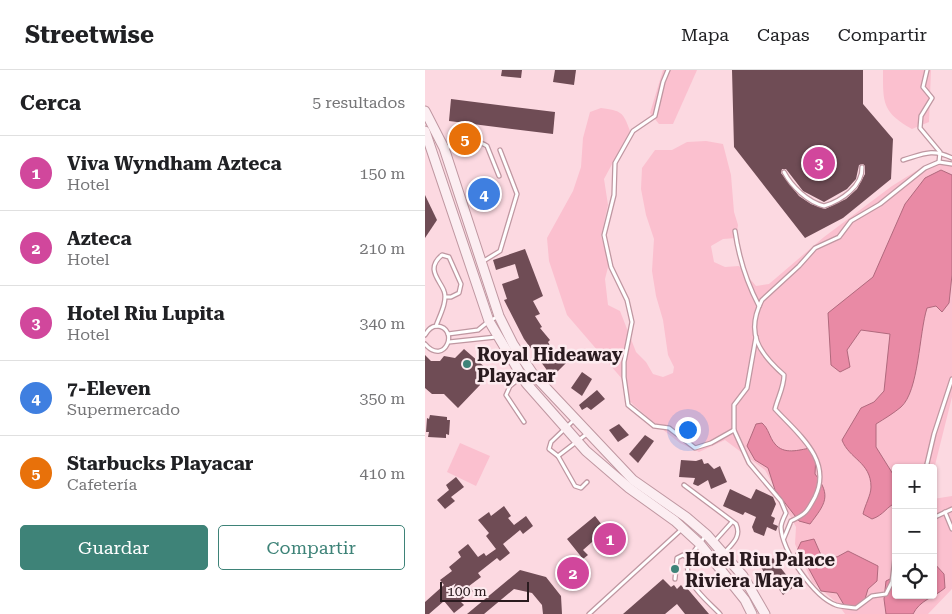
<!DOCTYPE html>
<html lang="es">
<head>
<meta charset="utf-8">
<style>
  :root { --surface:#fff; --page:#f2f2f2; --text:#202124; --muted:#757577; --line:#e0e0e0; --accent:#3e8378 }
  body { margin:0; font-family:"Roboto Serif",serif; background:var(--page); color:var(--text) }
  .controls { position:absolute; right:15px; bottom:15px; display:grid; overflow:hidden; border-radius:5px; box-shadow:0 1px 4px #0004 }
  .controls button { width:45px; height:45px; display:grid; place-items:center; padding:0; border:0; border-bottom:1px solid var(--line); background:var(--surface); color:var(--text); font:25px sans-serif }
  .scale { position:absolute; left:15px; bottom:12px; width:89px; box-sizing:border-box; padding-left:5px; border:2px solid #2a1b1f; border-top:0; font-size:14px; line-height:18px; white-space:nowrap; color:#2a1b1f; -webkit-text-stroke:4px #fdebef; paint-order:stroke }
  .you { position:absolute; left:262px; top:359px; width:18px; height:18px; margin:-12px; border:4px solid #fff; border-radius:50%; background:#1a73e8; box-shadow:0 0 0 8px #1a73e833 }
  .badge { display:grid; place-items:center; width:32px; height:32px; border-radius:50%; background:var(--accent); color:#fff; font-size:16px; font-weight:700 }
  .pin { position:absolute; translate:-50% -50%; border:2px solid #fff; box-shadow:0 1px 5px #0006 }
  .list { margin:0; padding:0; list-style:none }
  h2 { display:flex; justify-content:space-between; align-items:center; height:65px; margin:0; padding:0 20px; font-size:21px }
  h2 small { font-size:16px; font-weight:400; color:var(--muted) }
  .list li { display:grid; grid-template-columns:32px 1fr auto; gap:15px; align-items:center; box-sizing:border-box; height:75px; padding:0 20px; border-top:1px solid var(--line) }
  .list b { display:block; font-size:19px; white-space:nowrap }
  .list p { margin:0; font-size:16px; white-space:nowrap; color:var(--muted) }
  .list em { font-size:16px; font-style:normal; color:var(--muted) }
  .actions { display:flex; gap:10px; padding:15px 20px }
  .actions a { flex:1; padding:11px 0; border:1px solid var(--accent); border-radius:5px; text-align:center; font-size:18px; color:var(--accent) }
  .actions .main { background:var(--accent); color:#fff }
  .icon { flex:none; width:28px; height:28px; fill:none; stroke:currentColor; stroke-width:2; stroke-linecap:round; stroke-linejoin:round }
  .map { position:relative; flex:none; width:527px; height:544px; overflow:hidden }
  header { display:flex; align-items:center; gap:30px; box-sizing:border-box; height:70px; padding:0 25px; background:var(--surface); border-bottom:1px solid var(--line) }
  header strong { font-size:24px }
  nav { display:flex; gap:28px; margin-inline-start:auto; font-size:18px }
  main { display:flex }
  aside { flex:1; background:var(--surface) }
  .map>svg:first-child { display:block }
  .green { fill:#fbc0cf }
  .water { fill:#e98aa5; stroke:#b0697d }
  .building { fill:#6f4c55; fill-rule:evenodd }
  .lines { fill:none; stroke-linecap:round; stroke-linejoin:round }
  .service-casing { stroke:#bf97a1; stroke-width:5.5 }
  .secondary-casing { stroke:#bf97a1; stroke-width:11 }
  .service { stroke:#fff; stroke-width:3 }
  .secondary { stroke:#fceef2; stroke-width:9 }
  .poi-dot { fill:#3e8378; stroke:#fdebef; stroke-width:2 }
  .labels { text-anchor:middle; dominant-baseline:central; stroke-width:5; stroke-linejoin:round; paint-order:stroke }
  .poi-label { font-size:18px; font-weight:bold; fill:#2a1b1f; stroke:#fdebef; text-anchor:start }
</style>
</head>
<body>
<header>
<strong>Streetwise</strong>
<nav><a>Mapa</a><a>Capas</a><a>Compartir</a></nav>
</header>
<main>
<aside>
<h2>Cerca<small>5 resultados</small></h2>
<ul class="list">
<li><span class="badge" style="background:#d1479c">1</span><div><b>Viva Wyndham Azteca</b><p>Hotel</p></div><em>150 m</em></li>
<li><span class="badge" style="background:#d1479c">2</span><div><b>Azteca</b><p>Hotel</p></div><em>210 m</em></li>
<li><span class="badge" style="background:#d1479c">3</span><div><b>Hotel Riu Lupita</b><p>Hotel</p></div><em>340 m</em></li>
<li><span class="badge" style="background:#3f7fe0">4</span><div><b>7-Eleven</b><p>Supermercado</p></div><em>350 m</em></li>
<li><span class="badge" style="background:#e8710a">5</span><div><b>Starbucks Playacar</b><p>Cafetería</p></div><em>410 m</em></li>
</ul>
<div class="actions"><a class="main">Guardar</a><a>Compartir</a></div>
</aside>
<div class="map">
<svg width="527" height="544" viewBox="0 0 527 544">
  <rect width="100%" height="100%" fill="#fcd9e1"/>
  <g class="green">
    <path d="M238,0H272L248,54H234L225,43Z"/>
    <path d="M458,0H506L504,52L487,59C457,42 458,33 458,0Z"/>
    <path d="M176,38C196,41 198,41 205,61L179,109L183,135L176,166L184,193L180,209L183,235L195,241L211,282L221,292L228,304L238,307L248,303L249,297L243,285L238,250L231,226L227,201L229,169L221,145L216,119L217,98L230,80H247L262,72L281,71L298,74L306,105L309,142L313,155L311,168L298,169L286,176L289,192L300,197L314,196L331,216L344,214L399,167L467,116L499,96L519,92L527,95V327L508,403V398H471V525H508V429L527,426V519L503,544H420L412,533L387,512L370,474L371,457L340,400L300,370L274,382L255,373L228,352L203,330L198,310L142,245L124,191L122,168L148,121L156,97L158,68L165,42Z"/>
    <path d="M35,373L65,386L51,416L22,402Z"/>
  </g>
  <g class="water">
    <path d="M516,100L527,105V205L524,233L517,242L511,236L502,238C494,263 494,321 476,337C469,343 459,349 451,354V377L471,409V433C462,436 459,445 447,449L438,444C440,435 446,425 446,417C446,392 424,389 417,370L436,338L449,332L459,321L465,264L436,260L422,280L425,297L415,302L406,295L403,243L448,207L480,134L500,108Z"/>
    <path d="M337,353C344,359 344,367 350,374C359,385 374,380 385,378L391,384L390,404C407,426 400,434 385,454L374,451L350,420L343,398L330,390L322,376L331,354Z"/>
    <path d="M389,469L396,485L412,487L423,481L453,496L452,511L443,519L440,529L430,537L419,535L412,523L396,521L384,499L370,485L376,472Z"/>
    <path d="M508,492L519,504L520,518C508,528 495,530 488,544H461L459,529L461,511L471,506V525H508Z"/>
  </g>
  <g class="building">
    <path d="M77,0H97L96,8L76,6Z"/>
    <path d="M130,0H151L149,15L128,12Z"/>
    <path d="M307,0H438V34L468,69L466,109L418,148L380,168L309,77ZM438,94L440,96V104L432,119L421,129L400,139L386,134L374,126L356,103L357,99H361L378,121L399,132L422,119L431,109L434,95Z"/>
    <path d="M26,29L130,42L128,64L24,51Z"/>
    <path d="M0,125L12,150L0,168Z"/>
    <path d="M100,179L118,226L108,231L115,244L110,246L117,257L115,258L125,270L123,272L131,286L136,283L142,292L127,307L99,269L79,230L82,229L77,214L94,208L90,194L71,200L68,190Z"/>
    <path d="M39,279L62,299L56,306L55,315L33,338L19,324H7L0,318V285L6,291H15L19,286L30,288Z"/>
    <path d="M157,302L167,309L157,326L146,318Z"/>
    <path d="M172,320L180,329L166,340L162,337L157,340L154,335Z"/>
    <path d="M5,345L22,347V350H25L24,365L21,364V368L3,367L4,362H1L2,348L4,349Z"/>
    <path d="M194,354L204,365L193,372L184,360Z"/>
    <path d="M220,365L229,371L213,393L204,384Z"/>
    <path d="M277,389L279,394L283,393L289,399L295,396L302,412L286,419L283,410L273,416L268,414L270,408L254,407L256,390L271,391Z"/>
    <path d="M31,407L39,417L26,427L30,431L20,439L12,430L24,420L21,415Z"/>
    <path d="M305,419L326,429L331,419L348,427L351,434L346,446L350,448L348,454L353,456L351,461L342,457L339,466L329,462L327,457L331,447L320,442L318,445L298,436Z"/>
    <path d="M79,436L86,446L83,448L89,455L101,446L108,456L98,464L95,460L78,474L85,483L75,491L72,488L53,503L56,507L44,516L48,521L35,531L39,535L29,543L19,531L4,544H0V532L19,515L15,510L27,501L24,497L36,487L33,482L43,474L53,487L59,483L61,486L71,479L61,466L64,463L53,450L64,442L66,446Z"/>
    <path d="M170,446L181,460L189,453L200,468L191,475L194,478L189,483L175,465L158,480L163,485L158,489L142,469Z"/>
    <path d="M348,488L370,516L358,525L351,515L348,518L336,497Z"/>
    <path d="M95,500L121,507L136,526L137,544H118L117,535L107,523L89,519L59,544H42Z"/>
    <path d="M238,509L246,517L249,515L252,519L256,515L259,519L261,517L284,544H260L252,534L240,544H198Z"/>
  </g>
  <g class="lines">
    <defs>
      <g id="service">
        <path d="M243,0L238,12L230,46L208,61L190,93L189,125L179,165L186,197L202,230L207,252L199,292V307L203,335L229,356L244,358L270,378L286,373L309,360L324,393L356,431L361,443C359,447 356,453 356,457C357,481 389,527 411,535C417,537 425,537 431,538L447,526L461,524L467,512L471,479"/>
        <path d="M502,0L498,17L507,28L496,46L495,58L515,82L514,92L527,94"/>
        <path d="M19,78C33,75 50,68 62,76L74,106"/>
        <path d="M478,90C498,84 507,78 527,88"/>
        <path d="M359,102C367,117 383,132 399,136C416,131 438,116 437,97"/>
        <path d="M310,161C314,189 321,211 334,236"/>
        <path d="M57,192L75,181L92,124L75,80"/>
        <path d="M11,256C14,247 23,231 19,221C15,210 0,199 17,185L24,187L36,214L34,223L26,227H20"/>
        <path d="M23,264L53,260L64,251L74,246"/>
        <path d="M0,265C3,260 6,256 12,256C35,258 20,297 0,274"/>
        <path d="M24,272L71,267"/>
        <path d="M96,307L85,316L81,325L99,352"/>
        <path d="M150,349L126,372L124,379L133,386L163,363"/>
        <path d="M309,360V335L322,318L331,267"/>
        <path d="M133,386L150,416L156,418L162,412"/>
        <path d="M501,398L509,364L527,309"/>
        <path d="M259,415L311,454C317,467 307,474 299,483"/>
        <path d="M520,442L527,459"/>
        <path d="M508,448L527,439"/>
        <path d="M281,465C276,472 269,480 265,488C254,510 282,530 295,544"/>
        <path d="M359,468L366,451C381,444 382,442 390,427C408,390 373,364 350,339C353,327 359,317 359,305C334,283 320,263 337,230L374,196L390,178L414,167L426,151L455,134L500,98L514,92"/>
        <path d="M289,472L307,452"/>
        <path d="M250,509L252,488L258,485L264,489"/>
        <path d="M164,544L257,459"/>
      </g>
      <g id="secondary">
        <path d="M0,41L19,78L74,246L88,274L108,304L208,410L261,447L282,465L318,506L340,544"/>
        <path d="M0,61L64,251L101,313L161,381L204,418L250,451L275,474L320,530L327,544"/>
      </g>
    </defs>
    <use href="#service" class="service-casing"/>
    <use href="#secondary" class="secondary-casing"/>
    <use href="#service" class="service"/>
    <use href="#secondary" class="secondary"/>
  </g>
  <g class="poi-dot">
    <circle cx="42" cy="294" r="5"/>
    <circle cx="250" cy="499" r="5"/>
  </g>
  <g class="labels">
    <g class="poi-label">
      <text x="52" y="284">Royal Hideaway<tspan x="52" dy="21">Playacar</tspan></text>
      <text x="260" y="489">Hotel Riu Palace<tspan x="260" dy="21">Riviera Maya</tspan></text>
    </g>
  </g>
</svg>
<div class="controls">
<button>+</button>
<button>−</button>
<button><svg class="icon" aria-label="locate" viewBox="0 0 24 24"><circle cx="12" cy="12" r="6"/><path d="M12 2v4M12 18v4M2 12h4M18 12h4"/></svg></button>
</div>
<div class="scale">100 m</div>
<div class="you"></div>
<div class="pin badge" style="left:185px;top:469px;background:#d1479c">1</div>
<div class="pin badge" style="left:148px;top:503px;background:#d1479c">2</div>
<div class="pin badge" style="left:394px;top:93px;background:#d1479c">3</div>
<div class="pin badge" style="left:59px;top:124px;background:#3f7fe0">4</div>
<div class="pin badge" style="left:40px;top:69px;background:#e8710a">5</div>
</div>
</main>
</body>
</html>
